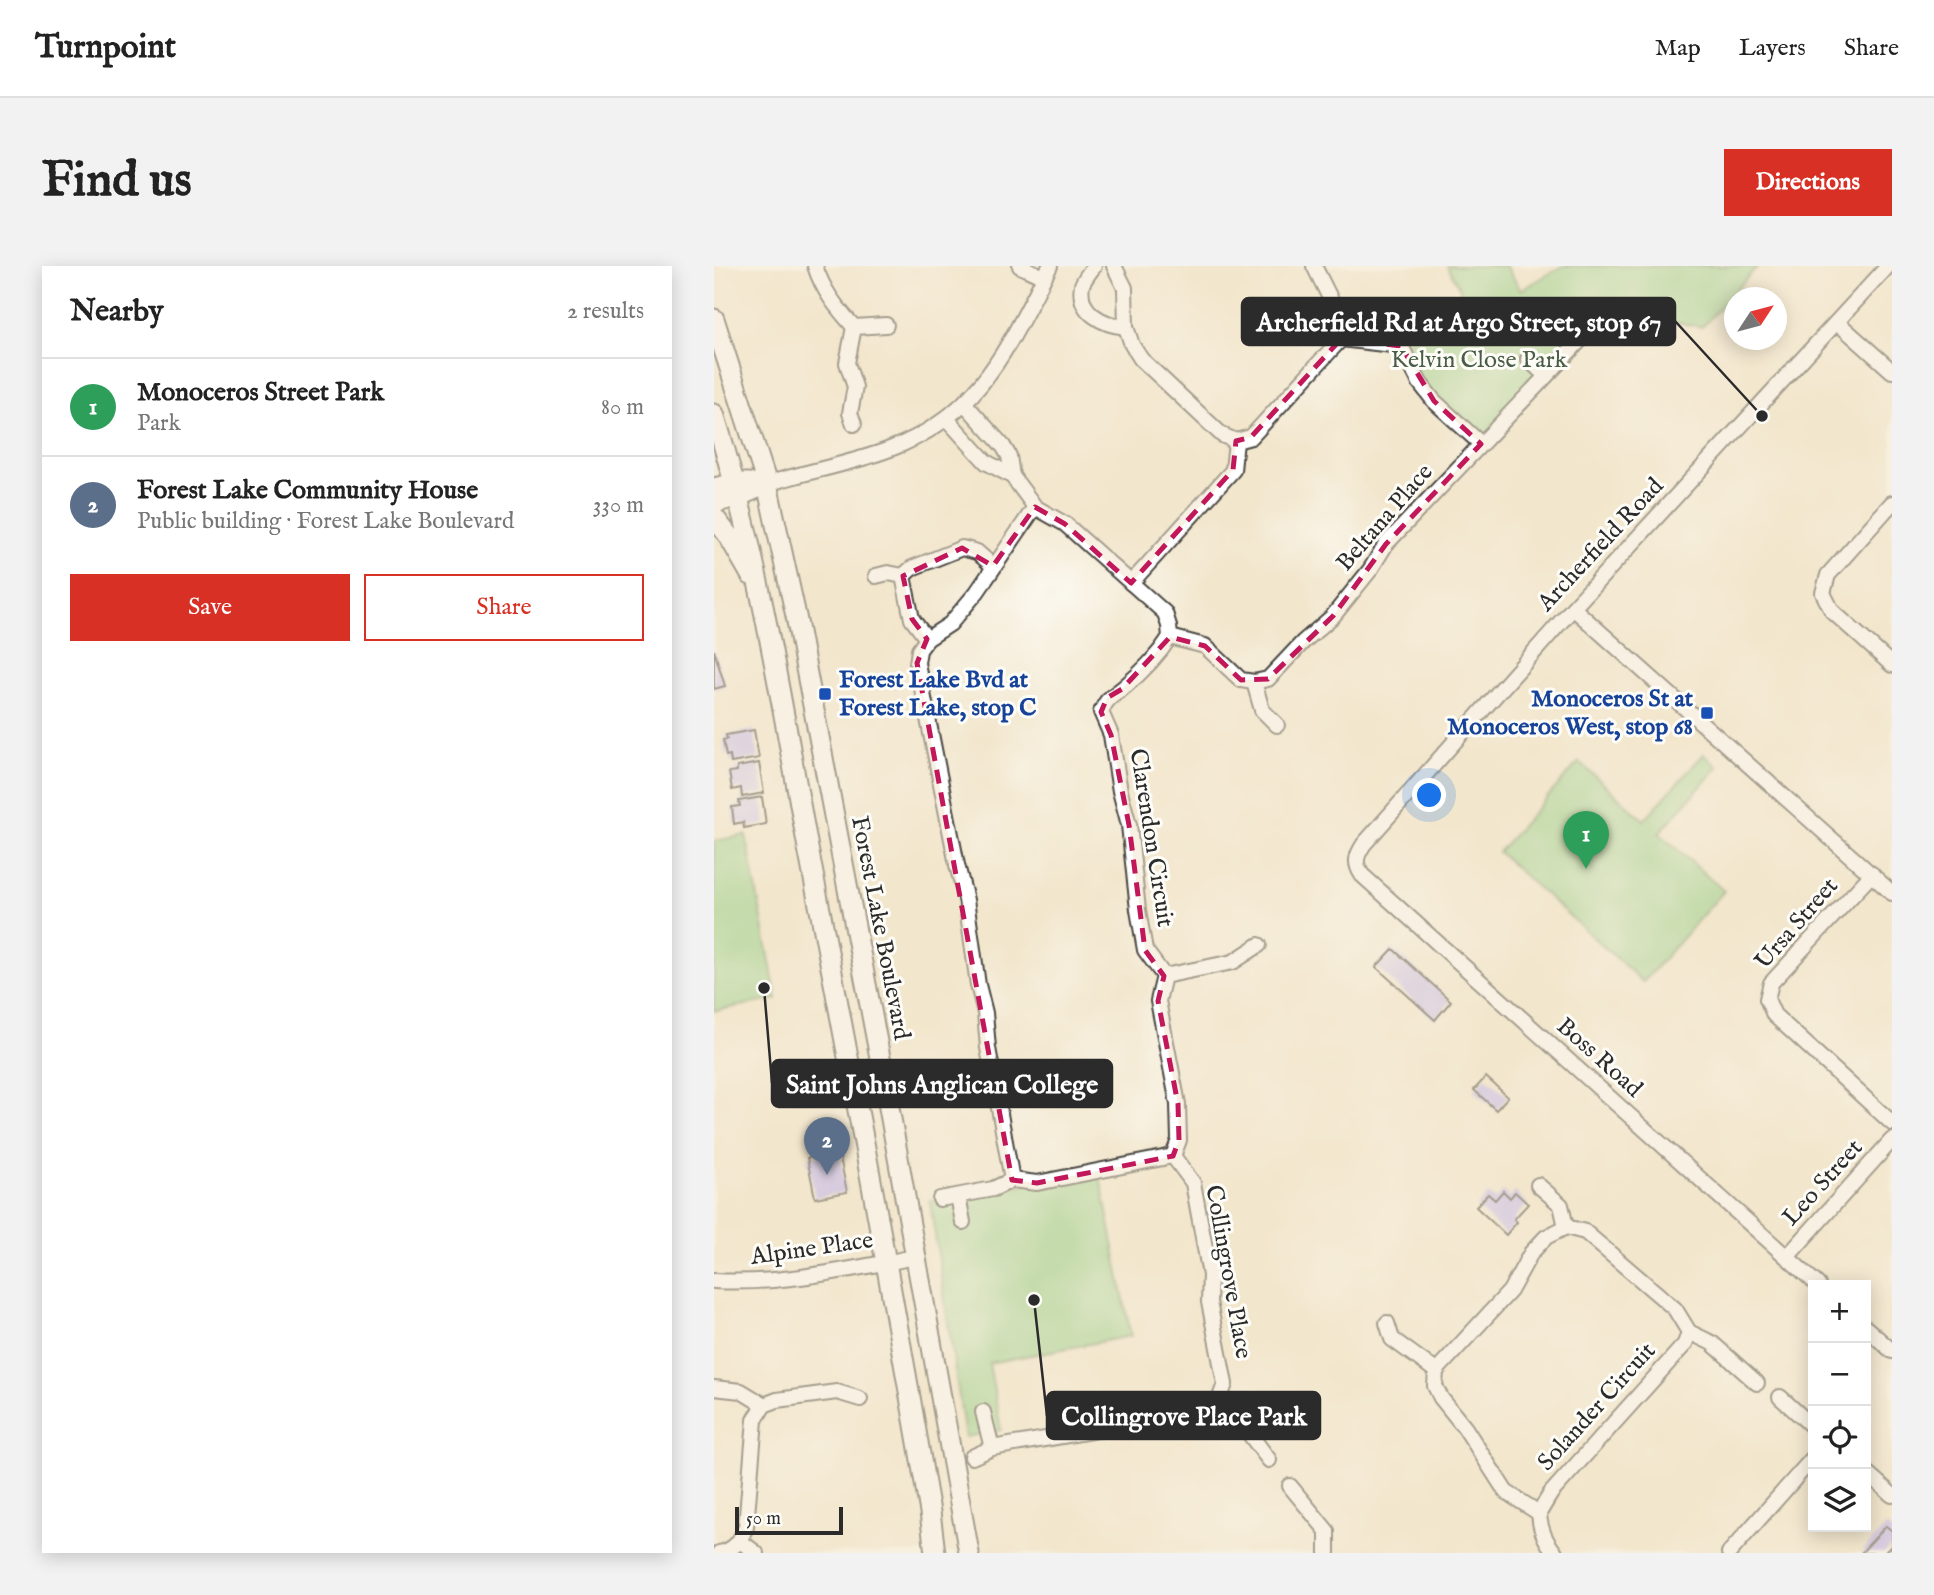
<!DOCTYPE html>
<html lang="en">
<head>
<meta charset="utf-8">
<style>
  :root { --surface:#fff; --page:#f2f2f2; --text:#222; --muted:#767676; --line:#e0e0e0; --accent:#d93025 }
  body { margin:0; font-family:"IM FELL English",serif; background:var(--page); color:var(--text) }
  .controls { position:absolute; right:21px; bottom:21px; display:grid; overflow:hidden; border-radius:0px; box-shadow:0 4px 18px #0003 }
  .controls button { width:63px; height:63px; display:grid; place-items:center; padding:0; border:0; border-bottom:2px solid var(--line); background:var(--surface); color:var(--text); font:35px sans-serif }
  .compass { position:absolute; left:1010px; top:21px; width:63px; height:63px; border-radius:50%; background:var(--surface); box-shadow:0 4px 18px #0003; rotate:54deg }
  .scale { position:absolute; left:21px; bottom:18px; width:108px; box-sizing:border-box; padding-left:7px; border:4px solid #2b2b2b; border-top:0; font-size:19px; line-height:24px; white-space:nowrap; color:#2b2b2b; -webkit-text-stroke:5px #fdfcf7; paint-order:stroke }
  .you { position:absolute; left:716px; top:530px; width:24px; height:24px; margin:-18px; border:5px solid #fff; border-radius:50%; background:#1a73e8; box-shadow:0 0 0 10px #1a73e833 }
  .badge { display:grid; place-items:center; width:46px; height:46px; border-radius:50%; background:var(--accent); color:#fff; font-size:23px; font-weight:700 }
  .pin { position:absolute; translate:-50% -58px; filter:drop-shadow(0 2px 4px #0008) }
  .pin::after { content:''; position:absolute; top:37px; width:24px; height:21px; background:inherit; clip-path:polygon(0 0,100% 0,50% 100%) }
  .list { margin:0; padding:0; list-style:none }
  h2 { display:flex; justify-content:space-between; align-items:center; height:91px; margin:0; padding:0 28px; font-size:30px }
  h2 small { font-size:23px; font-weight:400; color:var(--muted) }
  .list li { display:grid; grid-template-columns:46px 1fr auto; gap:21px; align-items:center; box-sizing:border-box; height:98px; padding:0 28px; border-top:2px solid var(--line) }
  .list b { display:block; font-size:26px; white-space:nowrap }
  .list p { margin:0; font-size:23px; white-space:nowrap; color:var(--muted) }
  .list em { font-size:23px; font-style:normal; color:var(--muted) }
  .actions { display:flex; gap:14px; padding:21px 28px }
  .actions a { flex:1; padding:16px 0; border:2px solid var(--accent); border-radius:0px; text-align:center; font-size:24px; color:var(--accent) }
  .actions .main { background:var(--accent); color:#fff }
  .icon { flex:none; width:38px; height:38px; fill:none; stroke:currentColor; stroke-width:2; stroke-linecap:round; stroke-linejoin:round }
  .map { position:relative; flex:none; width:1178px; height:1287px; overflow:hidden; border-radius:0px }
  header { display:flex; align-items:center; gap:42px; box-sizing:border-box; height:98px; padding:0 35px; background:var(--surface); border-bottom:2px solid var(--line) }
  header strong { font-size:33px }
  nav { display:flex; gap:38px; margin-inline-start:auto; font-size:24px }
  .intro { display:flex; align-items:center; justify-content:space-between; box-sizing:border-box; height:168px; padding:0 42px }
  h1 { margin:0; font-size:49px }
  .button { padding:18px 32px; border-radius:0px; background:var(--accent); color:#fff; font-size:24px; font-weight:700 }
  main { display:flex; gap:42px; padding:0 42px }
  aside { flex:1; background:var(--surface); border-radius:0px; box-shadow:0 4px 18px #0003 }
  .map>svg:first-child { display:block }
  .green { fill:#90cf86; stroke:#5e7d58; stroke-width:2 }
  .building { fill:#b7adf3 }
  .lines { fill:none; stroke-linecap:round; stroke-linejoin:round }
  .minor-casing { stroke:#494743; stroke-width:18 }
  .secondary-casing { stroke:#494743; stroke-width:23 }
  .minor { stroke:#fff; stroke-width:14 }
  .secondary { stroke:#fff; stroke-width:19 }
  .marked { fill:none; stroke:#c2185b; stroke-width:5; stroke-dasharray:14 9; stroke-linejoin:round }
  .transit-dot { fill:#1a4fb4; stroke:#fdfcf7; stroke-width:2.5 }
  .labels { text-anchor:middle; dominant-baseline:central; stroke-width:6; stroke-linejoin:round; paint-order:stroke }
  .park-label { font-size:24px; fill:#495c46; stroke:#fdfcf7 }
  .street-label { font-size:24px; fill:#2b2b2b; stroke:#fdfcf7 }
  .transit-label { font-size:24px; font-weight:bold; fill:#164399; stroke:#fdfcf7; text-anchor:start }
  .leader { fill:none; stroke:#2b2b2b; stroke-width:2.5 }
  .callout-dot { fill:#2b2b2b; stroke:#fdfcf7; stroke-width:2.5 }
  .callout { fill:#2b2b2b; stroke:#2b2b2b; stroke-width:2.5 }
  .callout-label { font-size:26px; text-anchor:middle; font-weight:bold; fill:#fff }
</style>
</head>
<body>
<header>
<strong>Turnpoint</strong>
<nav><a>Map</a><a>Layers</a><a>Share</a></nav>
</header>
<div class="intro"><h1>Find us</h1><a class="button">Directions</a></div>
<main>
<aside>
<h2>Nearby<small>2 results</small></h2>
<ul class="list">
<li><span class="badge" style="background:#2e9e5b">1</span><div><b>Monoceros Street Park</b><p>Park</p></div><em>80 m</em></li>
<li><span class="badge" style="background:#5c6f8a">2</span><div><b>Forest Lake Community House</b><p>Public building · Forest Lake Boulevard</p></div><em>330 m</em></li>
</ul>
<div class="actions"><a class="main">Save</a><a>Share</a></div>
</aside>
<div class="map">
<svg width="1178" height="1287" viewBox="0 0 1178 1287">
  <rect width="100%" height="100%" fill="#fdfcf7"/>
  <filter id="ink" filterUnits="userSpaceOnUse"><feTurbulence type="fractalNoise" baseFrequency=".0143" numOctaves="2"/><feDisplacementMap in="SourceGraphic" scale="14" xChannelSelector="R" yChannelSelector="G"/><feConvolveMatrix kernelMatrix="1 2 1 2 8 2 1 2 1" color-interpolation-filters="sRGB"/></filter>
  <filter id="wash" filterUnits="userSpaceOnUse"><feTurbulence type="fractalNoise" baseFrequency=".00686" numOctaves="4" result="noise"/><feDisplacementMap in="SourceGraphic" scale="28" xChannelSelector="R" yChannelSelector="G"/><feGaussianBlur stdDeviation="1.57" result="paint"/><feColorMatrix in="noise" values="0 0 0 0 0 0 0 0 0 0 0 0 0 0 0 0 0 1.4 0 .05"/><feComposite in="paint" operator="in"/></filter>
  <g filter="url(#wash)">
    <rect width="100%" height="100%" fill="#f2e6cc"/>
    <g class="green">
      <path d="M733,0H792L807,24L849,0H1044L988,61L895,44L767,178L720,135L687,80L739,41L747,25Z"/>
      <path d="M990,488L1004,501L945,567L1010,625L929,716L784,586L865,496L930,554Z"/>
      <path d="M32,569L63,733L0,745V575Z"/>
      <path d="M385,905L417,1070L275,1097L287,1164L251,1171L216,935Z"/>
    </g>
    <g id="blocks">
      <g class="building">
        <path d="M0,384L11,420L0,423Z"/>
        <path d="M40,464L45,492L17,497L16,489L12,490L9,474L13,473L12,469Z"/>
        <path d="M45,497L50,527L28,531L27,522L18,524L15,506L23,505V501Z"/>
        <path d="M48,531L52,558L30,562L29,556L20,558L18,541L26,540L25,535Z"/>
        <path d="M679,683L737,735L721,754L662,701Z"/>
        <path d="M772,811L794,831L782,844L760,824Z"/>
        <path d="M125,886L133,926L101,932L93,892Z"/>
        <path d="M789,925L796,932L801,926L814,938L800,953L803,956L792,969L762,941L774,928L781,934Z"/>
        <path d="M1172,1260L1178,1265V1283L1176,1281L1170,1287H1147Z"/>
      </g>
    </g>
  </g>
  <g filter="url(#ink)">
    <use href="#blocks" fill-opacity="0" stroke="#494743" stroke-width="2"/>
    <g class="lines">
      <defs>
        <g id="minor">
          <path d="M101,0C109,25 123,42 140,61"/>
          <path d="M306,0L330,11"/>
          <path d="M380,0C376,6 370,13 368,19C363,47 390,59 412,61L411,22L400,0"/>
          <path d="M739,41L701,65L687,80L706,117L720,135L767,178"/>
          <path d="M1123,56L1178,105"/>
          <path d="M412,61L418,79L427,93L508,169L522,175L537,171L627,73V54L600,0"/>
          <path d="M627,73L687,80"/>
          <path d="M814,93L832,110"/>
          <path d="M251,138L289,180L295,190L298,210"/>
          <path d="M233,153L272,196L298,210L321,241L351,258L451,347L455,360L456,371"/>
          <path d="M140,158L136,147L141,121L133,97L140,61L172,59"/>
          <path d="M53,218C94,205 137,198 176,183C267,149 294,80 336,0"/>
          <path d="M1178,237L1114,309L1109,327L1118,345L1178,399"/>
          <path d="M162,310L174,307L189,310"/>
          <path d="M417,317L519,204L522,175"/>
          <path d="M859,342L1178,627"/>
          <path d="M456,371L491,380L527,414L540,416L554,413L589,376L619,350L656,304L672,278L895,44"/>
          <path d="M213,373L198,353L189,310L198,302L248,282L263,286L279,300"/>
          <path d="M540,416L548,444L563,459"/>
          <path d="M1158,608L1057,717L1053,733L1060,749L1178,857"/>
          <path d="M450,710L519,696L545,679"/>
          <path d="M298,914L274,782L271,747L264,719L252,634L243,599L203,397L205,384L213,373L236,358L263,326L321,241"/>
          <path d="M824,919L847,939L852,961"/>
          <path d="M244,930L249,956"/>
          <path d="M226,933L279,923L298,914L323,917L459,890L465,874L464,838L444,735L450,710L431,684L424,644L415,559L406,525L397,469L387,446C394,430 397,432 409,422C426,408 444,390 456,371"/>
          <path d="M852,961L871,966L961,1043L975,1066L971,1078L837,1227L825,1247L792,1226L751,1162L727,1132L721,1120L722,1105L796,1025L817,987L832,971Z"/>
          <path d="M1073,991L1178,874"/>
          <path d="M0,1015C68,1019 136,1003 202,991"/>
          <path d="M1104,1019L648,609C640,597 642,590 650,578L859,342L1174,0"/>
          <path d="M673,1057L678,1073L722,1105"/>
          <path d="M1152,1062L1178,1085"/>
          <path d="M975,1066L998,1077L1043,1117"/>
          <path d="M0,1122L27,1125L50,1139"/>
          <path d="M1066,1131L1099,1161"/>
          <path d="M505,1134L520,1147L555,1194"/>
          <path d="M269,1146L278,1182"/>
          <path d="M258,1191L278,1182L489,1146L505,1134L511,1118L495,1036L496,1009L479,917L459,890"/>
          <path d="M1152,1206L1178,1229"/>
          <path d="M576,1220L613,1265V1287"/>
          <path d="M825,1247C826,1264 831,1274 841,1287"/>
          <path d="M26,1275L42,1287"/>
          <path d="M5,1287C21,1284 26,1275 32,1261L41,1154L50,1139L63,1134L123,1126L146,1133"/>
          <path d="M1015,1287L1099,1192"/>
        </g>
        <g id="secondary">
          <path d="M0,53L53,218L82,350L167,797L255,1287"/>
          <path d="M0,148C45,289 67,436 94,582C137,803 178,1024 216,1246L221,1287"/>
          <path d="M0,222L22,217H35"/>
          <path d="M0,237L25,230L53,218"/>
          <path d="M0,251L14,269L37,309"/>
        </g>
      </defs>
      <use href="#minor" class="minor-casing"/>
      <use href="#secondary" class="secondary-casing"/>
      <use href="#minor" class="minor"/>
      <use href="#secondary" class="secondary"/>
    </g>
  </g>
  <path d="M0 0H1178V1287H0ZM627,73L687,80L720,135L767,178L672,278L619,350L554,413L527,414L491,380L456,371L408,423L393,432L387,446L397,469L415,559L431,684L450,710L444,735L464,838L465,874L459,890L323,917L298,914L203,397L213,373L198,353L189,310L248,282L279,300L321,241L351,258L417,317L519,204L522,175L537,171Z" fill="#f2e6cc" fill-opacity=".55" fill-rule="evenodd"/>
  <path class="marked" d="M627,73L687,80L720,135L767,178L672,278L619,350L554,413L527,414L491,380L456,371L408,423L393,432L387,446L397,469L415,559L431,684L450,710L444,735L464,838L465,874L459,890L323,917L298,914L203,397L213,373L198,353L189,310L248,282L279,300L321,241L351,258L417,317L519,204L522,175L537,171Z"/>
  <g class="transit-dot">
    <rect x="104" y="421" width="14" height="14" rx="3.5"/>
    <rect x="986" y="440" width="14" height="14" rx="3.5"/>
  </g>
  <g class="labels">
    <g class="park-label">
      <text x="765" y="94">Kelvin Close Park</text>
    </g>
    <g class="street-label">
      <text transform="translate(671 252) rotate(-49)">Beltana Place</text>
      <text transform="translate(887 279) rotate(-47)">Archerfield Road</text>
      <text transform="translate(437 572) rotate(81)">Clarendon Circuit</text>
      <text transform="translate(1083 658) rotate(-49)">Ursa Street</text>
      <text transform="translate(166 662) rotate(79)">Forest Lake Boulevard</text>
      <text transform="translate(885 792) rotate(42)">Boss Road</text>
      <text transform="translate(1109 917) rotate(-48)">Leo Street</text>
      <text transform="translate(98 983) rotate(-8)">Alpine Place</text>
      <text transform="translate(514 1006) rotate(80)">Collingrove Place</text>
      <text transform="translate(883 1141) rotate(-48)">Solander Circuit</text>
    </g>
    <g class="transit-label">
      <text x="125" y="414">Forest Lake Bvd at<tspan x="125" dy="28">Forest Lake, stop C</tspan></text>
      <text x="979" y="433" text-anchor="end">Monoceros St at<tspan x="979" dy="28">Monoceros West, stop 68</tspan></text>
    </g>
  </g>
  <path class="leader" d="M1048 150L961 55M50 722L58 817M320 1034L333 1150"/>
  <g class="callout-dot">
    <circle cx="1048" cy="150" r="7"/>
    <circle cx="50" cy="722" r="7"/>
    <circle cx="320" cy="1034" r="7"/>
  </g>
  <g class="callout">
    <rect x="528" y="32" width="433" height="47" rx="7"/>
    <rect x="58" y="794" width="340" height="47" rx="7"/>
    <rect x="333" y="1126" width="273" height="47" rx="7"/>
  </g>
  <g class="callout-label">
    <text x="745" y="65">Archerfield Rd at Argo Street, stop 67</text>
    <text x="228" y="827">Saint Johns Anglican College</text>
    <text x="470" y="1159">Collingrove Place Park</text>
  </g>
</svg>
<div class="controls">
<button>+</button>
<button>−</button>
<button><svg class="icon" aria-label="locate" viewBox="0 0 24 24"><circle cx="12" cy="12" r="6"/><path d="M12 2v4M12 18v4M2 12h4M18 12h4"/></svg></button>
<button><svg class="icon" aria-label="layers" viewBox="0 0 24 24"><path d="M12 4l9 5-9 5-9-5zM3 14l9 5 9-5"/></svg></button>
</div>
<svg class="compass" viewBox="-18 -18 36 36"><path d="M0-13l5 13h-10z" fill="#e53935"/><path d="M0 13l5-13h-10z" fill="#767676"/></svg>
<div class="scale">50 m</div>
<div class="you"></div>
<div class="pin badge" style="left:872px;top:603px;background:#2e9e5b">1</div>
<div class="pin badge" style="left:113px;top:909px;background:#5c6f8a">2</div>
</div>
</main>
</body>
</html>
